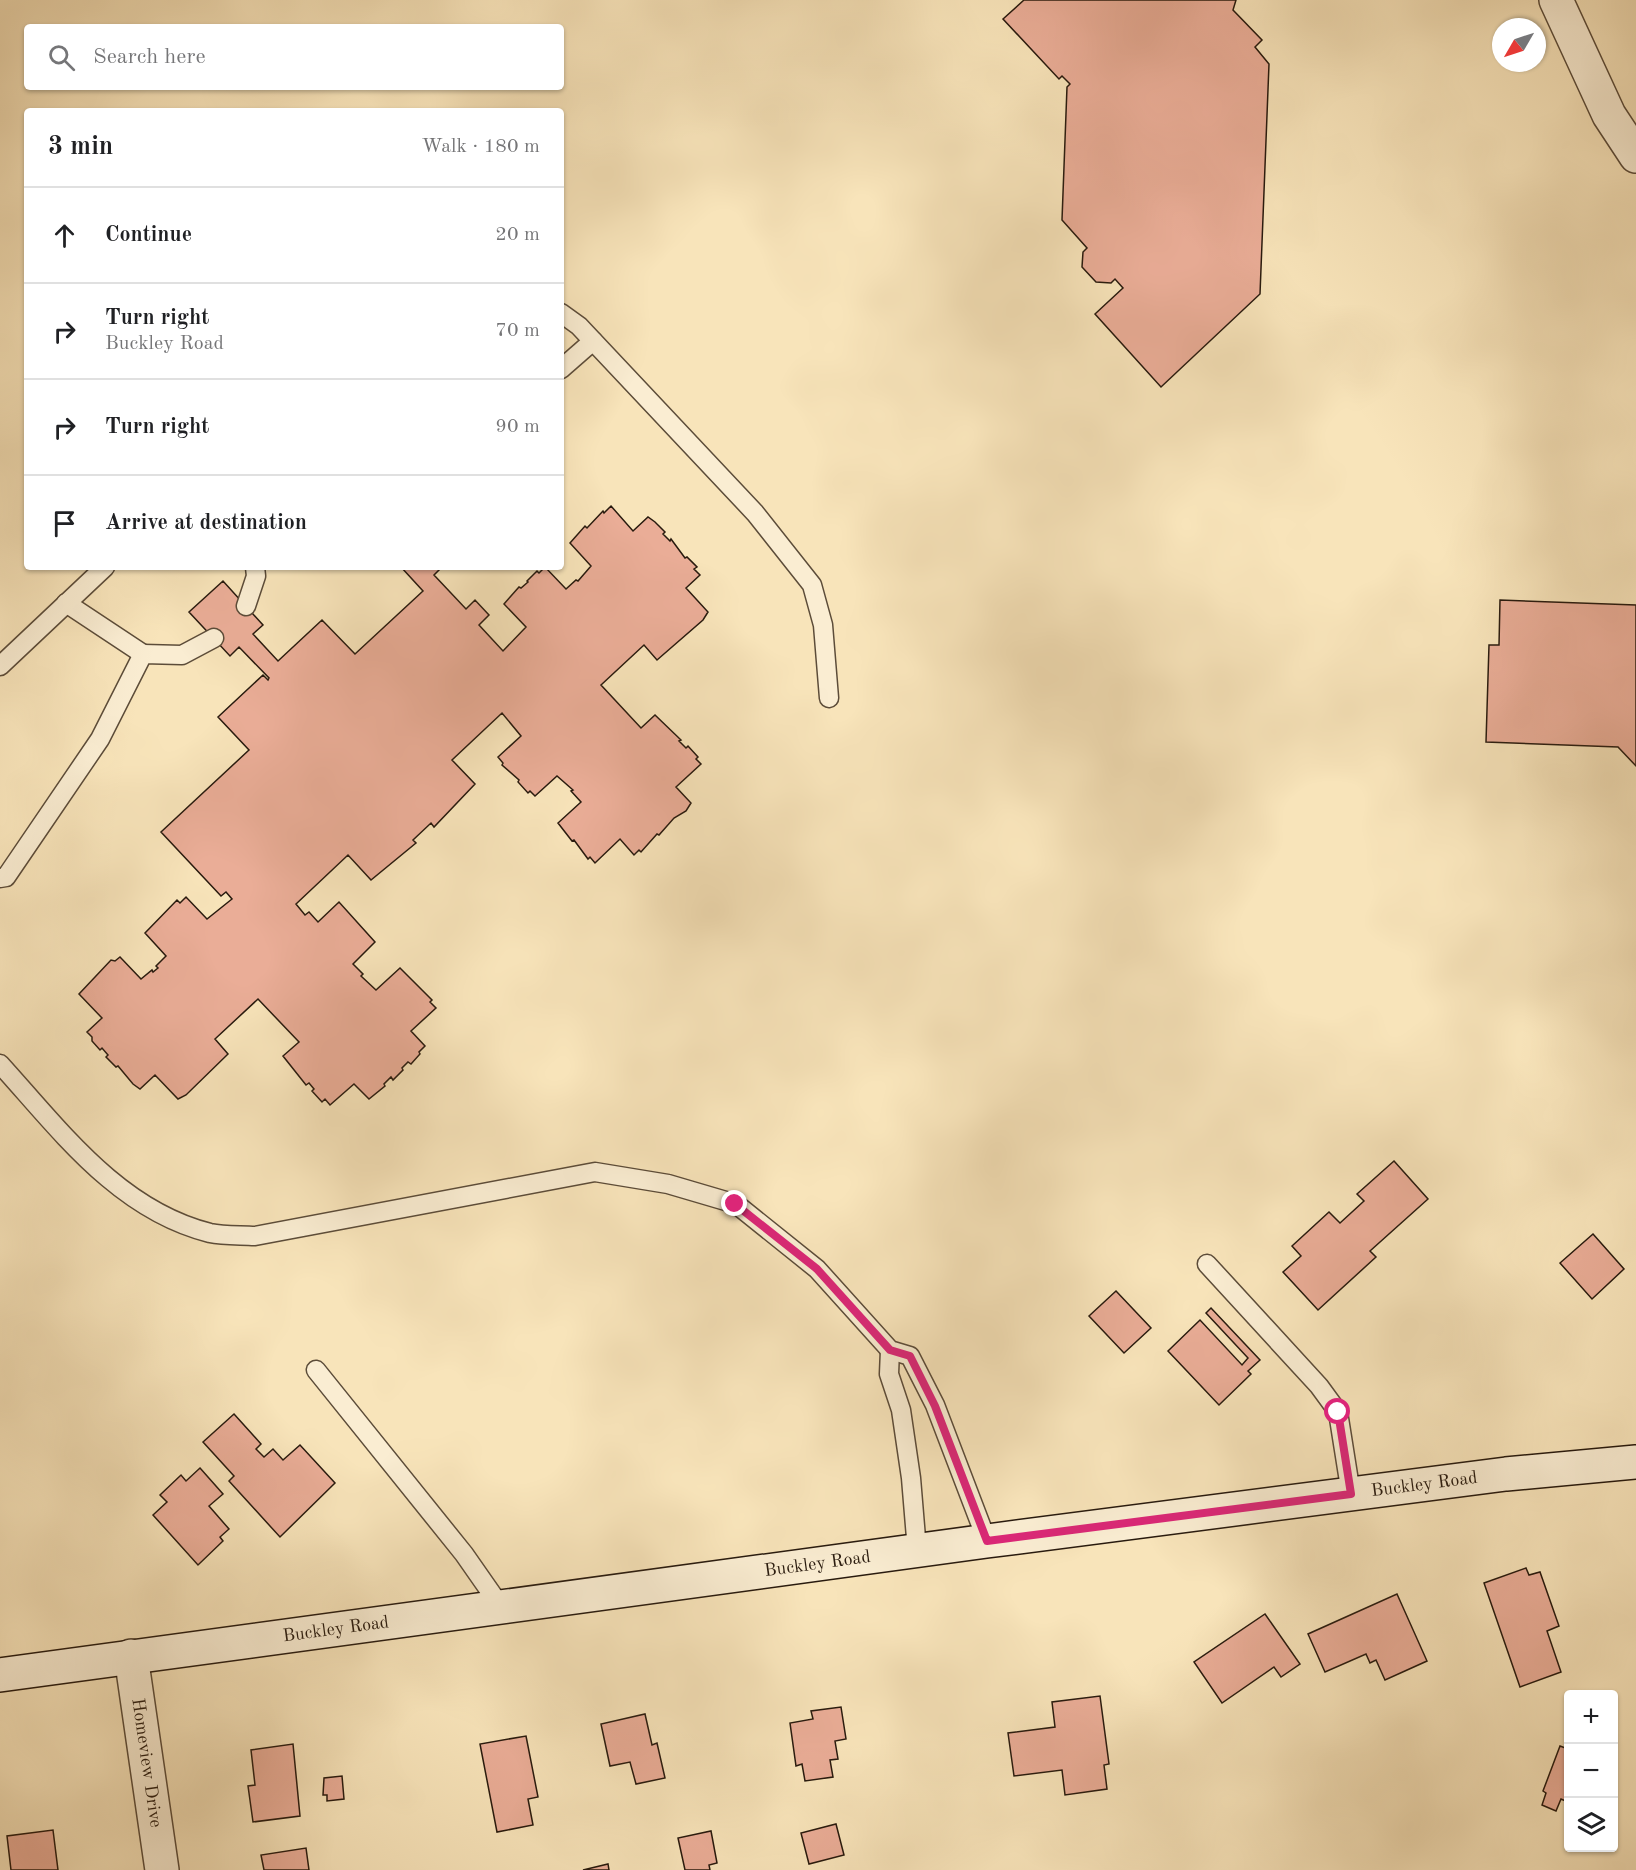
<!DOCTYPE html>
<html lang="en">
<head>
<meta charset="utf-8">
<style>
  :root { --surface:#fff; --page:#f6f6f6; --text:#202124; --muted:#757577; --line:#e0e0e0 }
  body { margin:0; font-family:"Old Standard TT",serif; background:var(--page); color:var(--text) }
  .controls { position:absolute; right:18px; bottom:18px; display:grid; overflow:hidden; border-radius:6px; box-shadow:0 2px 4px #0004 }
  .controls button { width:54px; height:54px; display:grid; place-items:center; padding:0; border:0; border-bottom:2px solid var(--line); background:var(--surface); color:var(--text); font:30px sans-serif }
  .compass { position:absolute; left:1492px; top:18px; width:54px; height:54px; border-radius:50%; background:var(--surface); box-shadow:0 2px 4px #0004; rotate:231deg }
  .stop { position:absolute; width:18px; height:18px; margin:-14px; border:4px solid #db2777; border-radius:50%; background:#fff }
  .stop.end { background:#db2777; border-color:#fff; box-shadow:0 2px 6px #0008 }
  .list { margin:0; padding:0; list-style:none }
  h2 { display:flex; justify-content:space-between; align-items:center; height:78px; margin:0; padding:0 24px; font-size:26px }
  h2 small { font-size:20px; font-weight:400; color:var(--muted) }
  .list li { display:grid; grid-template-columns:39px 1fr auto; gap:18px; align-items:center; box-sizing:border-box; height:96px; padding:0 24px; border-top:2px solid var(--line) }
  .list b { display:block; font-size:22px; white-space:nowrap }
  .list p { margin:0; font-size:20px; white-space:nowrap; color:var(--muted) }
  .list em { font-size:20px; font-style:normal; color:var(--muted) }
  .icon { flex:none; width:33px; height:33px; fill:none; stroke:currentColor; stroke-width:2; stroke-linecap:round; stroke-linejoin:round }
  .map { position:relative; flex:none; width:1636px; height:1870px; overflow:hidden }
  .search { position:absolute; background:var(--surface); box-shadow:0 2px 4px #0004; left:24px; top:24px; width:540px; height:66px; display:flex; align-items:center; gap:15px; box-sizing:border-box; padding:0 21px; border-radius:6px; color:var(--muted); font-size:22px }
  .panel { position:absolute; background:var(--surface); box-shadow:0 2px 4px #0004; left:24px; top:108px; width:540px; height:462px; border-radius:6px }
  .map>svg:first-child { display:block }
  .building { fill:#eaad97; stroke:#281a0e; stroke-width:1.5 }
  .lines { fill:none; stroke-linecap:round; stroke-linejoin:round }
  .lane-casing { stroke:#5c4c39; stroke-width:21 }
  .street-casing { stroke:#5c4c39; stroke-width:36 }
  .secondary-casing { stroke:#281a0e; stroke-width:36 }
  .lane { stroke:#faedd2; stroke-width:18 }
  .street { stroke:#faedd2; stroke-width:33 }
  .secondary { stroke:#faedd2; stroke-width:33 }
  .route { stroke:#db2777; stroke-width:8 }
  .labels { text-anchor:middle; dominant-baseline:central; stroke-width:4.5; stroke-linejoin:round; paint-order:stroke }
  .street-label { font-size:18px; fill:#281a0e; stroke:#faedd2 }
</style>
</head>
<body>
<div class="map">
<svg width="1636" height="1870" viewBox="0 0 1636 1870">
  <rect width="100%" height="100%" fill="#f8e4ba"/>
  <filter id="stains"><feTurbulence type="fractalNoise" baseFrequency=".00333" numOctaves="4"/><feColorMatrix values="0 0 0 0 .2 0 0 0 0 .09 0 0 0 0 .02 0 0 0 .5 -.17"/></filter>
  <radialGradient id="worn" r=".72"><stop offset=".6" stop-color="#630" stop-opacity="0"/><stop offset="1" stop-color="#630" stop-opacity=".3"/></radialGradient>
  <g class="building">
    <path d="M1024,0H1236L1233,10L1262,40L1255,47L1269,64L1260,294L1161,387L1095,314L1123,288L1115,279L1111,283L1096,282L1082,267L1083,252L1087,248L1062,220L1067,87L1070,84L1062,76L1059,79L1003,19Z"/>
    <path d="M611,506L633,531L648,517L655,522L665,532L663,534L670,541L671,539L685,558L687,557L697,567L694,569L700,575L686,588L708,612L703,620L657,660L644,645L601,685L641,728L655,715L681,740L679,741L686,748L688,746L698,757L696,759L701,764L676,787L691,803L686,811L674,818L659,835L657,834L641,852L639,850L634,855L620,839L595,863L590,857L588,859L574,840L572,841L558,823L581,802L571,791L573,790L557,776L535,796L530,791L528,793L518,782L519,780L502,765L503,763L498,757L521,736L502,713L452,760L475,784L434,827L431,823L413,840L416,843L371,880L348,855L296,904L305,915L309,912L318,922L339,902L375,942L353,964L363,974L361,976L376,990L400,968L432,1000L430,1002L436,1008L411,1031L425,1046L419,1052L420,1054L411,1064L408,1062L402,1068L403,1070L393,1080L391,1077L384,1084L385,1086L369,1099L354,1084L330,1105L325,1099L322,1102L312,1091L314,1089L309,1083L306,1085L283,1056L299,1042L258,999L215,1039L228,1054L186,1095L178,1099L155,1075L140,1089L133,1084L118,1066L116,1067L106,1057L108,1055L102,1048L100,1050L92,1041V1037L87,1032L102,1018L79,994L111,960L115,961L120,957L141,979L152,970L153,972L158,968L156,966L166,956L145,933L177,900L180,903L186,897L207,919L232,899L226,892L221,896L161,832L249,750L218,717L263,675L268,680L269,678L239,647L230,656L189,612L223,581L263,625L253,634L278,661L322,620L355,654L423,591L401,567H442L434,575L466,609L475,600L489,615L479,625L503,651L526,627L504,604L519,587L521,588L528,582L527,581L537,571L539,573L545,567L566,589L576,580L578,581L591,566L570,543L585,526L587,528L603,511L604,513Z"/>
    <path d="M1500,600L1636,605V766L1618,747L1486,742L1489,645H1499Z"/>
    <path d="M1394,1161L1428,1199L1370,1251L1376,1257L1318,1310L1283,1272L1301,1256L1292,1246L1329,1212L1340,1223L1364,1201L1357,1194Z"/>
    <path d="M1593,1234L1624,1269L1592,1299L1560,1263Z"/>
    <path d="M1116,1291L1151,1328L1124,1353L1089,1316Z"/>
    <path d="M1211,1308L1260,1360L1248,1371L1251,1374L1219,1405L1168,1351L1200,1320L1242,1365L1248,1358L1206,1313Z"/>
    <path d="M234,1414L261,1444L256,1449L264,1457L273,1449L283,1460L300,1445L335,1483L280,1537L229,1481L234,1476L203,1442Z"/>
    <path d="M200,1468L223,1494L209,1506L229,1529L220,1537L223,1541L198,1565L153,1515L167,1502L160,1495L181,1475L186,1481Z"/>
    <path d="M1526,1568L1529,1575L1540,1572L1559,1626L1547,1631L1561,1672L1520,1687L1484,1583Z"/>
    <path d="M1397,1594L1427,1661L1385,1680L1376,1660L1370,1663L1366,1654L1325,1672L1308,1634Z"/>
    <path d="M1265,1614L1300,1664L1281,1677L1274,1667L1222,1703L1194,1662Z"/>
    <path d="M1100,1696L1109,1764L1104,1765L1107,1789L1065,1795L1062,1770L1014,1776L1008,1733L1055,1727L1052,1702Z"/>
    <path d="M841,1707L846,1739L835,1741L838,1759L830,1760L833,1777L805,1781L802,1764L796,1766L790,1723L813,1719L811,1711Z"/>
    <path d="M645,1714L652,1745L657,1743L665,1778L636,1784L630,1762L610,1766L601,1724Z"/>
    <path d="M526,1736L538,1797L528,1799L533,1825L497,1832L480,1744Z"/>
    <path d="M293,1744L300,1816L253,1822L248,1786L255,1785L251,1750Z"/>
    <path d="M1560,1746L1568,1749V1802L1561,1799L1556,1811L1542,1805L1546,1793L1543,1791Z"/>
    <path d="M342,1776L344,1799L327,1801V1795H323L324,1778Z"/>
    <path d="M836,1824L844,1855L809,1864L801,1833Z"/>
    <path d="M53,1830L58,1870H11L7,1836Z"/>
    <path d="M711,1831L717,1863L709,1865L710,1870H685L678,1838Z"/>
    <path d="M306,1848L309,1870H264L261,1855Z"/>
    <path d="M608,1864L609,1870H583Z"/>
  </g>
  <g class="lines">
    <defs>
      <g id="lane">
        <path d="M561,313L579,326L755,513L812,585L823,625L829,698"/>
        <path d="M561,369L593,341"/>
        <path d="M66,603L143,654"/>
        <path d="M246,606L256,576L255,567"/>
        <path d="M0,666L105,567"/>
        <path d="M0,878L6,877L100,739L143,654L182,655L214,638"/>
        <path d="M0,1064C60,1130 118,1210 210,1233C224,1236 241,1235 255,1236L595,1172L668,1184L736,1204L817,1269L890,1350L910,1356L935,1405L987,1541"/>
        <path d="M1207,1264L1319,1386L1338,1412L1351,1494"/>
        <path d="M890,1350L889,1374L901,1410L911,1478L917,1550"/>
        <path d="M316,1370L464,1554L501,1607"/>
      </g>
      <g id="street">
        <path d="M1556,0L1609,115L1636,156"/>
        <path id="s1" d="M131,1656L162,1870"/>
      </g>
      <g id="secondary">
        <path id="s2" d="M0,1675L987,1541L1506,1474L1636,1462"/>
      </g>
    </defs>
    <use href="#lane" class="lane-casing"/>
    <use href="#street" class="street-casing"/>
    <use href="#secondary" class="secondary-casing"/>
    <use href="#lane" class="lane"/>
    <use href="#street" class="street"/>
    <use href="#secondary" class="secondary"/>
  </g>
  <g class="lines">
    <path class="route" d="M735,1204L817,1269L890,1350L910,1356L935,1406L987,1541L1351,1494L1338,1412"/>
  </g>
  <g class="labels">
    <g class="street-label">
      <text stroke="none"><textPath href="#s2" startOffset="1437">Buckley Road</textPath></text>
      <text stroke="none"><textPath href="#s2" startOffset="825">Buckley Road</textPath></text>
      <text stroke="none"><textPath href="#s2" startOffset="339">Buckley Road</textPath></text>
      <text stroke="none"><textPath href="#s1" startOffset="108">Homeview Drive</textPath></text>
    </g>
  </g>
  <rect width="100%" height="100%" filter="url(#stains)"/>
  <rect width="100%" height="100%" fill="url(#worn)"/>
</svg>
<div class="controls">
<button>+</button>
<button>−</button>
<button><svg class="icon" aria-label="layers" viewBox="0 0 24 24"><path d="M12 4l9 5-9 5-9-5zM3 14l9 5 9-5"/></svg></button>
</div>
<svg class="compass" viewBox="-18 -18 36 36"><path d="M0-13l5 13h-10z" fill="#e53935"/><path d="M0 13l5-13h-10z" fill="#757577"/></svg>
<div class="stop" style="left:1338px;top:1412px"></div>
<div class="stop end" style="left:735px;top:1204px"></div>
<div class="search"><svg class="icon" aria-label="search" viewBox="0 0 24 24"><circle cx="10" cy="10" r="6"/><path d="M15 15l6 6"/></svg>Search here</div>
<section class="panel">
<h2>3 min<small>Walk · 180 m</small></h2>
<ul class="list">
<li><svg class="icon" aria-label="ahead" viewBox="0 0 24 24"><path d="M12 20V5M6 11l6-6 6 6"/></svg><div><b>Continue</b></div><em>20 m</em></li>
<li><svg class="icon" aria-label="right" viewBox="0 0 24 24"><path d="M7 20v-9h11M14 6l5 5-5 5"/></svg><div><b>Turn right</b><p>Buckley Road</p></div><em>70 m</em></li>
<li><svg class="icon" aria-label="right" viewBox="0 0 24 24"><path d="M7 20v-9h11M14 6l5 5-5 5"/></svg><div><b>Turn right</b></div><em>90 m</em></li>
<li><svg class="icon" aria-label="arrive" viewBox="0 0 24 24"><path d="M6 21V4h12l-3 4 3 4H6"/></svg><div><b>Arrive at destination</b></div></li>
</ul>
</section>
</div>
</body>
</html>
